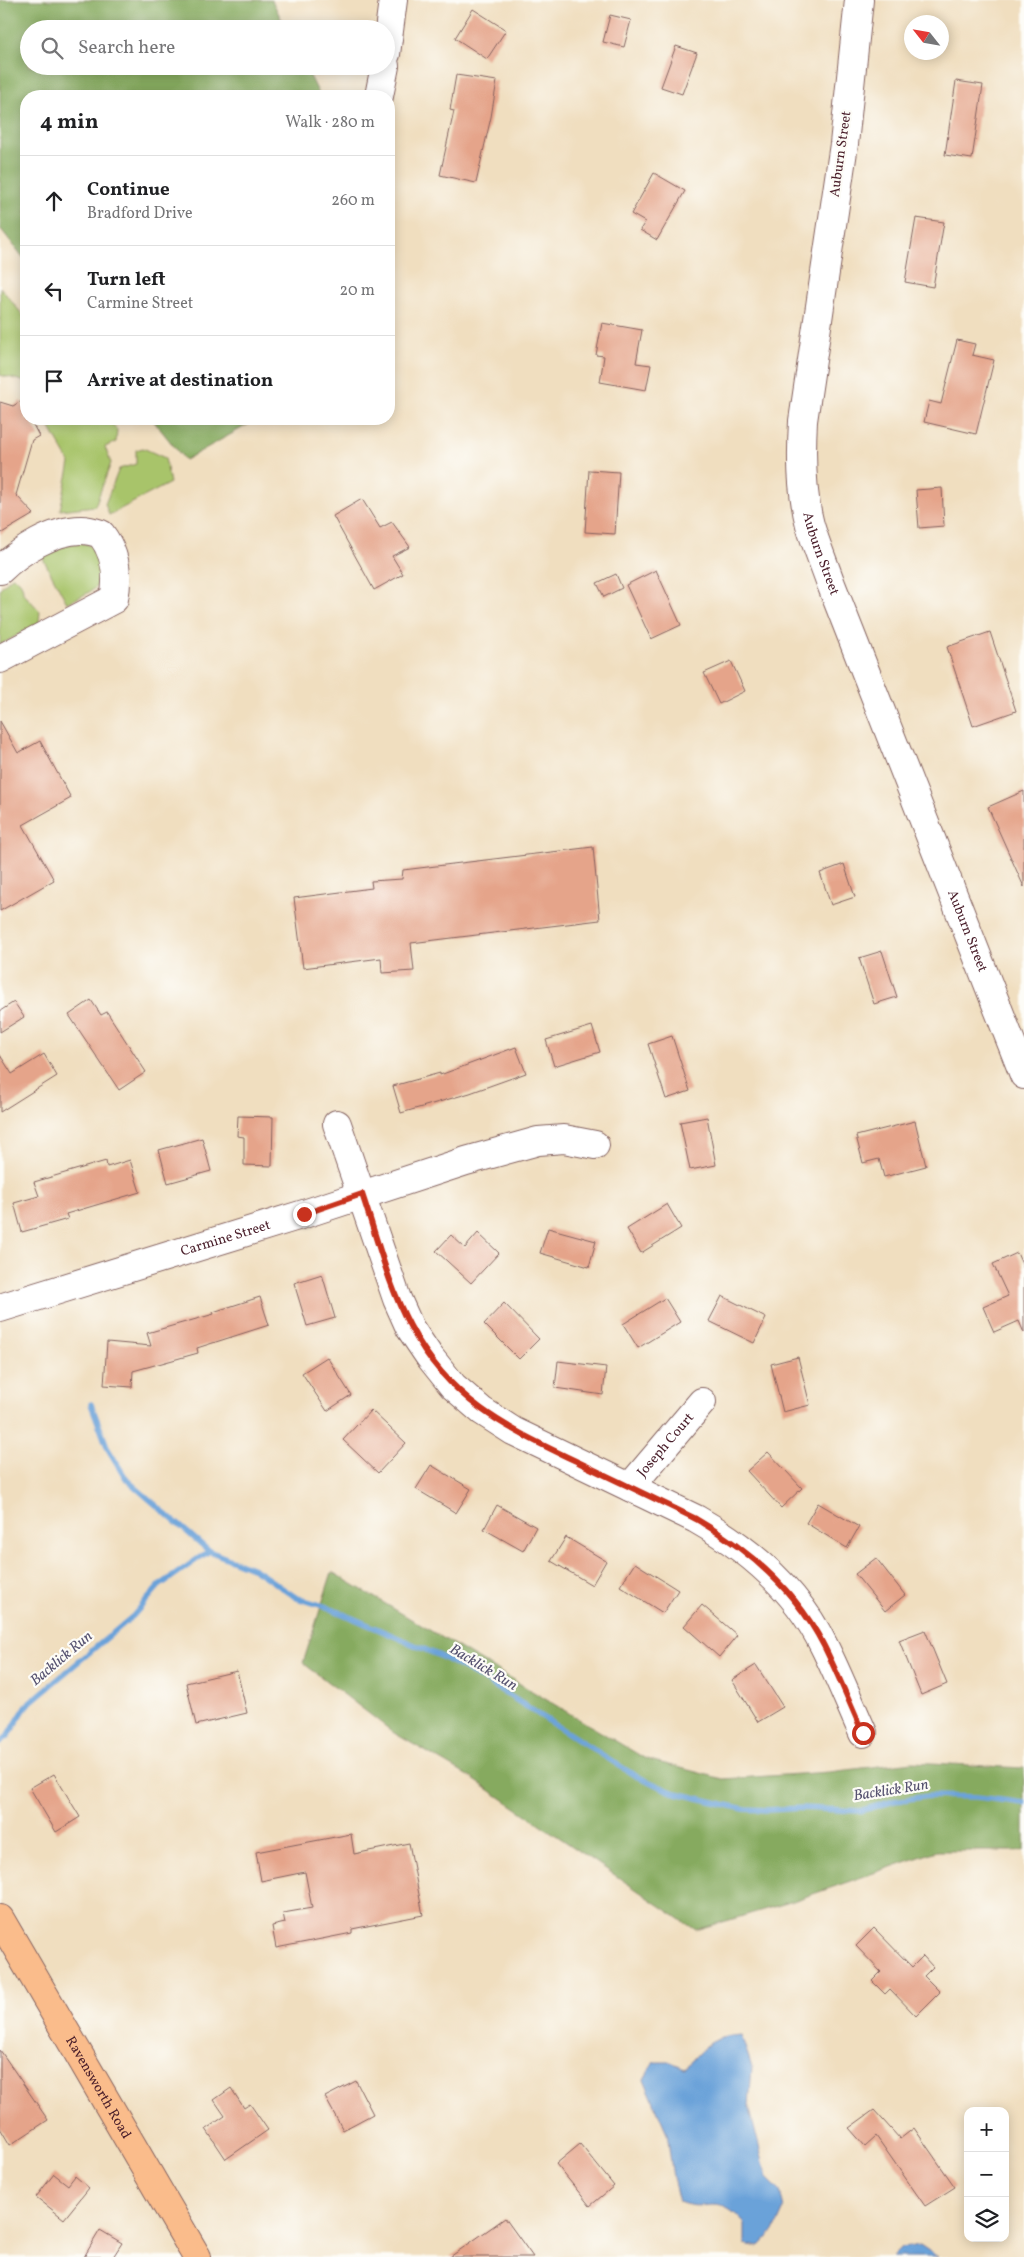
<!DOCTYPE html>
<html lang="en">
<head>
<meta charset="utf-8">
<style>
  :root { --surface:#fff; --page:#f2f2f2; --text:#202124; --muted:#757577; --line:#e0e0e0 }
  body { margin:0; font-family:Vollkorn,serif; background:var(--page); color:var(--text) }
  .controls { position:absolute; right:15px; bottom:15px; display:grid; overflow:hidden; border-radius:10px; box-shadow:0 2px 12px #0003 }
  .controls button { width:45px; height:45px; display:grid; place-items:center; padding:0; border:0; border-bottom:1px solid var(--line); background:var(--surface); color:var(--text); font:25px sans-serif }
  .compass { position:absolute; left:904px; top:15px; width:45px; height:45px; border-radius:50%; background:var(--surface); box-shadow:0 2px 12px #0003; rotate:301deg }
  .stop { position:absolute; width:15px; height:15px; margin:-11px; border:4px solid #c8321e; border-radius:50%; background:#fff }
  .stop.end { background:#c8321e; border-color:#fff; box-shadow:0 1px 5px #0008 }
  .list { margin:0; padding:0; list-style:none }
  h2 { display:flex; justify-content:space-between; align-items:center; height:65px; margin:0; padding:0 20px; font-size:21px }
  h2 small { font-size:16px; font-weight:400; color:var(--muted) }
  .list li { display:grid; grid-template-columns:32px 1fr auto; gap:15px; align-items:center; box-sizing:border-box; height:90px; padding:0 20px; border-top:1px solid var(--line) }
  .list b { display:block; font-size:19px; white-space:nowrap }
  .list p { margin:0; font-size:16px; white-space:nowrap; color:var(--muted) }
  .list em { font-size:16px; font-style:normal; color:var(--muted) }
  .icon { flex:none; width:28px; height:28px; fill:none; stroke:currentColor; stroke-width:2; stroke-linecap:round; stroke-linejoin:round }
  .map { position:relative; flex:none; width:1024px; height:2257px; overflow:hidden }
  .search { position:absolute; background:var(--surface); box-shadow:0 2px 12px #0003; left:20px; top:20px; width:375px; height:55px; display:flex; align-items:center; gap:12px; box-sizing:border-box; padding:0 18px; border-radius:28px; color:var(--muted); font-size:19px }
  .panel { position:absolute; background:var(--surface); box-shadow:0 2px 12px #0003; left:20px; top:90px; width:375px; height:335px; border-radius:20px }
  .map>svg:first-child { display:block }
  .green { fill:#a8c46b; stroke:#79724b }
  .forest { fill:#86aa5f; stroke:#686445 }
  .water { fill:#6ba2d9; stroke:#5a6082 }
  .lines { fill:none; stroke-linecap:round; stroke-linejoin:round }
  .stream { stroke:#6ba2d9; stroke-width:5.5 }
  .building { fill:#e5a48a }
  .minor-casing { stroke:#84625f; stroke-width:30 }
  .major-casing { stroke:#84625f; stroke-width:30 }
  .minor { stroke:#fff; stroke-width:28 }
  .major { stroke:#fabc8b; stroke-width:28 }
  .route { stroke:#c8321e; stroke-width:6 }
  .labels { text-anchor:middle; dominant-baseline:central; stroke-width:4.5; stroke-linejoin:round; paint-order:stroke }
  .street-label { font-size:14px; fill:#4a1f2b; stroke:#fdfcf7 }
  .water-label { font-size:15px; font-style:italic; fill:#575371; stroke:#fdfcf7 }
</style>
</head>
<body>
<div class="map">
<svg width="1024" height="2257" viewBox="0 0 1024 2257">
  <rect width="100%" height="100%" fill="#fdfcf7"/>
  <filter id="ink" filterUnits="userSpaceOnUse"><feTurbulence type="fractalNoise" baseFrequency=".02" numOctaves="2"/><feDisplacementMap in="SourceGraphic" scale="10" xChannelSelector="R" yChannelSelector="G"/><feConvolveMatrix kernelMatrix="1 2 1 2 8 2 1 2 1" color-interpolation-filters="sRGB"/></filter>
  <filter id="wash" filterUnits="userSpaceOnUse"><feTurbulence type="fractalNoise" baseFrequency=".0096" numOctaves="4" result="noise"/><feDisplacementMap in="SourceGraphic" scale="20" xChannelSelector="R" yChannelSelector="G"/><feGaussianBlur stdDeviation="1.12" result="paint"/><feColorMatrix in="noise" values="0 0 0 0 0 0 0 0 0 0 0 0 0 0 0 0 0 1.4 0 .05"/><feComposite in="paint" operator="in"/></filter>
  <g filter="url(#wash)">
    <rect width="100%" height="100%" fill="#f0debf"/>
    <g class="green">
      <path d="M0,287L26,319V387L23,381L0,375Z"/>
      <path d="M45,419H108L117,430L116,442L105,447L111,463L95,506L60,510L70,463Z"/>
      <path d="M143,448L165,458L170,483L109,515L105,504L119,469L136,464V450Z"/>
      <path d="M76,542C81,543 87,543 91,546C100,554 107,576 98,585C91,593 77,598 67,603L41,555Z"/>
      <path d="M12,577C20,580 23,584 23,593L40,611L39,623L0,645V588Z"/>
    </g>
    <g class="forest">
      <path d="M0,0H272L286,29H29V66H305L320,96H26V261L0,228Z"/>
      <path d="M152,419H258L185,460Z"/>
      <path d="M332,1572L646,1759L723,1779L829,1772L913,1762L1024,1768V1851H937L790,1902L696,1930L473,1779L394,1733L303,1663Z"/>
    </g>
    <g class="water">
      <path d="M741,2035L752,2067L749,2106L767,2178L780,2191L784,2209L775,2229L758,2247L745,2244V2224C717,2191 709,2214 679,2202L673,2178L667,2133L644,2079L654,2062H671L685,2068C706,2045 709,2038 741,2035Z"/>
      <path d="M920,2245L938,2257H892L901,2248Z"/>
    </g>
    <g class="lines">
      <g class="stream">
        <path d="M91,1404L108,1449L127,1480L209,1551"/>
        <path d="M0,1742L8,1736L27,1705L133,1616L159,1586L209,1551L254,1569L297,1598L327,1607L440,1656L483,1679L634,1775L672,1792L744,1809L768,1810L802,1808L860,1811L894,1801L929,1796L977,1797L1024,1803"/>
      </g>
    </g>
    <g id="blocks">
      <g class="building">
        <path d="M473,9L506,30L487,59L455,38Z"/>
        <path d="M610,15L631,20L624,47L603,42Z"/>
        <path d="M676,46L697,53L682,94L661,87Z"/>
        <path d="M456,75L497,81L491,117L476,183L440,175L454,111L450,110Z"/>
        <path d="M956,81L983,85L972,159L945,155Z"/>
        <path d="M654,173L685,191L657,240L640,230L645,222L631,214Z"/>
        <path d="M916,218L944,222L933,287L905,282Z"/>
        <path d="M602,323L642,330L636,363L651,365L646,390L600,382L604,356L596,355Z"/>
        <path d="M957,340L975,344L972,355L994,360L976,434L924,422L929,401L941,404Z"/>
        <path d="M21,401L26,411V419H30L39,436L32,440L16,495L34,514L0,534V402L13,406Z"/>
        <path d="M589,470L619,472L615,534L585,532Z"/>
        <path d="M942,488L944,526L919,528L916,490Z"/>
        <path d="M362,499L380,528L392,522L410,547L392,556L403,574L374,590L333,516Z"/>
        <path d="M656,570L681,625L651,639L626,585Z"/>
        <path d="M616,574L622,588L604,597L597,583Z"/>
        <path d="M990,632L1016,711L973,726L947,647Z"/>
        <path d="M731,661L745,691L719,704L704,673Z"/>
        <path d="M0,721L18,753L40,741L71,798L23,825L54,880L0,911Z"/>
        <path d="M1024,791V887L988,807Z"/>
        <path d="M593,847L600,920L411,943L414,971L382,973L381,958L303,968L294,898L372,888L371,881L402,879L403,870Z"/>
        <path d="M844,864L855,897L831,905L820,873Z"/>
        <path d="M882,951L897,997L874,1004L859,958Z"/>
        <path d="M91,1000L101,1015L107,1012L146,1072L119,1090L69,1015Z"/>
        <path d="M14,1002L24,1017L0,1032V1011Z"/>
        <path d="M592,1026L600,1052L554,1066L546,1040Z"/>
        <path d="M672,1036L690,1091L666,1099L648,1044Z"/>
        <path d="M516,1047L526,1073L470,1093L401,1113L393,1086L440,1073V1075Z"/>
        <path d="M44,1054L57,1076L0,1112V1055L12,1074Z"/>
        <path d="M238,1116L273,1117L272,1166L244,1165V1137L237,1136Z"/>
        <path d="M707,1117L716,1165L690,1170L680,1122Z"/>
        <path d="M915,1121L926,1166L884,1177L879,1159L863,1163L856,1136Z"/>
        <path d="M202,1138L211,1171L168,1183L159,1150Z"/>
        <path d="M130,1160L140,1192L66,1214L68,1219L22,1232L14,1203L39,1196L34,1182L106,1161L107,1167Z"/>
        <path d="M667,1204L681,1228L641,1253L627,1229Z"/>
        <path d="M548,1228L596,1241L589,1267L540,1253Z"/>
        <path d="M478,1233L499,1253L471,1283L436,1251L451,1235L465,1248Z"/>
        <path d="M1017,1253L1024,1269V1333L1019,1321L994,1332L983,1307L1008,1296L993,1264Z"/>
        <path d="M322,1274L335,1318L307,1326L294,1283Z"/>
        <path d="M722,1296L766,1318L754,1343L709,1321Z"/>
        <path d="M260,1297L269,1325L197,1348L198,1353L133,1371L132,1387L104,1385L107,1342L151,1346L147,1333L214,1314L213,1312Z"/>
        <path d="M665,1298L680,1322L638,1348L623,1324Z"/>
        <path d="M504,1303L539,1339L519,1359L484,1324Z"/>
        <path d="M327,1357L351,1395L327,1411L302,1373Z"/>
        <path d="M798,1357L810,1405L783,1412L771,1364Z"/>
        <path d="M558,1361L606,1367L603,1395L555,1388Z"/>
        <path d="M371,1410L406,1443L378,1473L343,1440Z"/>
        <path d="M768,1452L802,1488L781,1508L747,1471Z"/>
        <path d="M431,1465L471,1489L456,1513L416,1489Z"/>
        <path d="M818,1503L859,1527L847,1548L806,1523Z"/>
        <path d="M497,1505L536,1527L523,1551L484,1529Z"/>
        <path d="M566,1537L606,1561L592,1585L551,1561Z"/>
        <path d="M876,1558L905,1595L885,1611L855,1574Z"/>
        <path d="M635,1563L678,1590L663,1613L620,1586Z"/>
        <path d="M702,1605L737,1635L719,1657L684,1626Z"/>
        <path d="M925,1630L947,1684L921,1695L899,1640Z"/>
        <path d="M756,1665L783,1707L758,1722L732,1680Z"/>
        <path d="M237,1671L247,1713L196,1725L186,1683Z"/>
        <path d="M54,1774L80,1817L56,1832L30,1788Z"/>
        <path d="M351,1834L354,1854L409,1843L423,1915L352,1929V1933L276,1948L272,1926L285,1923L283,1913L312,1908L305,1872L261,1881L256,1852Z"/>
        <path d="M874,1928L912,1967L923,1956L933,1967L924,1976L940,1992L916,2016L890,1989L885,1994L872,1981L881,1972L856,1946Z"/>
        <path d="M0,2050L48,2120L10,2145L0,2128Z"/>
        <path d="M356,2081L373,2114L343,2130L325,2097Z"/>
        <path d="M231,2088L244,2108L250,2104L268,2130L226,2159L206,2129L225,2116L214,2100Z"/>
        <path d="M874,2110L900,2139L914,2128L955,2187L925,2206L876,2136L865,2146L849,2128Z"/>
        <path d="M580,2144L614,2186L590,2206L556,2164Z"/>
        <path d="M54,2174L68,2185L75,2176L89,2188L64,2219L36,2197Z"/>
        <path d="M505,2218L533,2257H450Z"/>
        <path d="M100,2230L122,2243L113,2257H84Z"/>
      </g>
    </g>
  </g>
  <g filter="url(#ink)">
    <use href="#blocks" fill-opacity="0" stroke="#84625f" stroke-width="1"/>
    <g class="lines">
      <defs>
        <g id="minor">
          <path id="s1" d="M859,0L844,144L803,421C801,456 801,491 810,525C816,545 824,564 831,584L1024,1075"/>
          <path d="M386,54L393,0"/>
          <path d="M379,96L385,66"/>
          <path d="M0,570C20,551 53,530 81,530C88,530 95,532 101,534C116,554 119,575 114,599L0,659"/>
          <path d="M337,1124L397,1299L410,1328L429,1356L453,1386L482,1411L513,1431L696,1519C749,1549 797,1590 824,1646C838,1674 850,1704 863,1733"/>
          <path id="s2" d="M0,1308L304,1214L466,1161L538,1141L564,1139L595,1145"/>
          <path id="s3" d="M630,1487L702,1402"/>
        </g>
        <g id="major">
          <path id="s4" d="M0,1919L197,2257"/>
        </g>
      </defs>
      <use href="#minor" class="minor-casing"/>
      <use href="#major" class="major-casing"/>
      <use href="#minor" class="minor"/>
      <use href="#major" class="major"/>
    </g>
  </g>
  <g class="lines" filter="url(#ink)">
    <path class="route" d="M304,1214L362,1194C377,1238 388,1285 410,1326C450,1402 507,1428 580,1463C619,1482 658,1500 696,1519C749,1550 796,1590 824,1646C838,1674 850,1704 863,1733"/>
  </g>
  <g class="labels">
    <g class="street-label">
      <text transform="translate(841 154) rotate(-82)">Auburn Street</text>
      <text stroke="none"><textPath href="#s1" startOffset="560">Auburn Street</textPath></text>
      <text stroke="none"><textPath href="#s1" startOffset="965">Auburn Street</textPath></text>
      <text stroke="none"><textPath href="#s2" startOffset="236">Carmine Street</textPath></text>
      <text stroke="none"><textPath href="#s3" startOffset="55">Joseph Court</textPath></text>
      <text stroke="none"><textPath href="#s4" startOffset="195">Ravensworth Road</textPath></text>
    </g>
    <g class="water-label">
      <text transform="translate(62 1659) rotate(-40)">Backlick Run</text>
      <text transform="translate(483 1668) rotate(31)">Backlick Run</text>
      <text transform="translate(891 1791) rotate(-9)">Backlick Run</text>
    </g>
  </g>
</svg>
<div class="controls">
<button>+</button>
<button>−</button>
<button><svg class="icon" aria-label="layers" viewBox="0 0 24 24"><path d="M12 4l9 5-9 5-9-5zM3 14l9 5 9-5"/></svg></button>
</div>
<svg class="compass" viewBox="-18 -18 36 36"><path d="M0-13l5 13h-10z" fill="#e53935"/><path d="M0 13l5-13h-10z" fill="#757577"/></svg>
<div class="stop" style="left:863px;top:1733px"></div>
<div class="stop end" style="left:304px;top:1214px"></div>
<div class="search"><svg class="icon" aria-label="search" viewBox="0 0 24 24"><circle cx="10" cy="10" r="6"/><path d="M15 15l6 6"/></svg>Search here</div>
<section class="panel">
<h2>4 min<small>Walk · 280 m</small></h2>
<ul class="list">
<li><svg class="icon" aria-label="ahead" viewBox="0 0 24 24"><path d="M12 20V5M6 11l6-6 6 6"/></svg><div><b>Continue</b><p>Bradford Drive</p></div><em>260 m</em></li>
<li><svg class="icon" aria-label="left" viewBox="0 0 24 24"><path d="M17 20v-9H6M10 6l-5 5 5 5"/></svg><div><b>Turn left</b><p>Carmine Street</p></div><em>20 m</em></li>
<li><svg class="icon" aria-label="arrive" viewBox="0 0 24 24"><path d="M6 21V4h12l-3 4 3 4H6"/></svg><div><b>Arrive at destination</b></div></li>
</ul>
</section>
</div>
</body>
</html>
